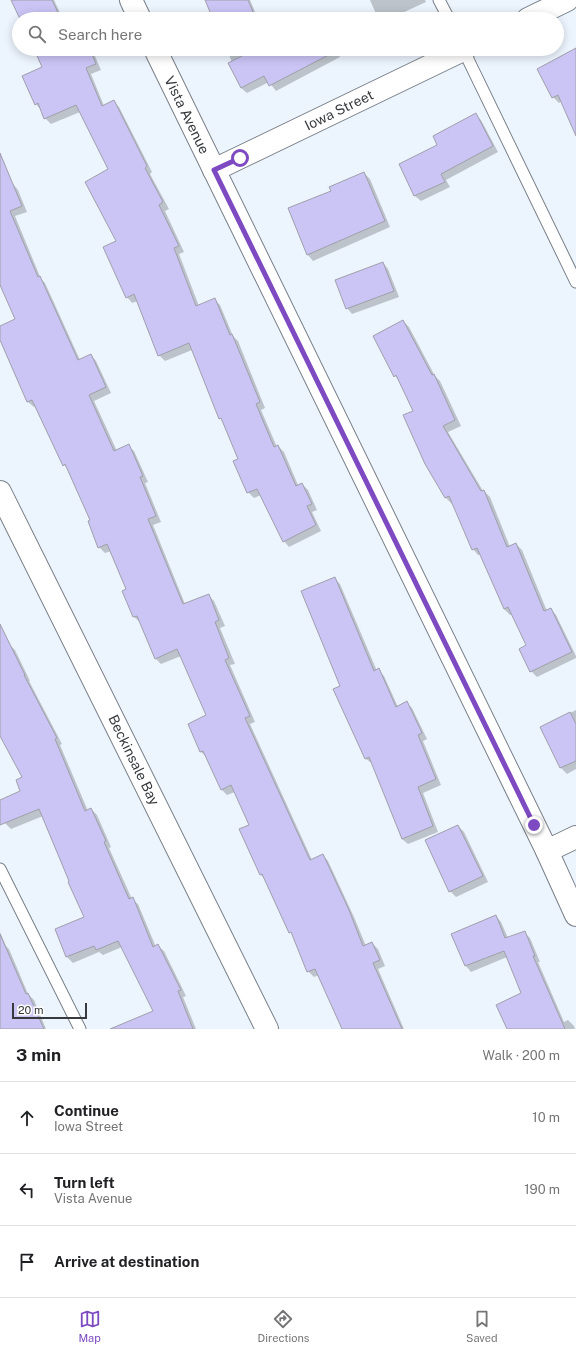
<!DOCTYPE html>
<html lang="en">
<head>
<meta charset="utf-8">
<style>
  :root { --surface:#fff; --page:#f2f2f2; --text:#202124; --muted:#757577; --line:#e0e0e0; --accent:#7e4ac2 }
  body { margin:0; font-family:"Public Sans",sans-serif; background:var(--page); color:var(--text) }
  .scale { position:absolute; left:12px; bottom:10px; width:75px; box-sizing:border-box; padding-left:4px; border:2px solid #36393d; border-top:0; font-size:11px; line-height:14px; white-space:nowrap; color:#36393d; -webkit-text-stroke:3px #fff; paint-order:stroke }
  .stop { position:absolute; width:12px; height:12px; margin:-9px; border:3px solid #7e4ac2; border-radius:50%; background:#fff }
  .stop.end { background:#7e4ac2; border-color:#fff; box-shadow:0 1px 4px #0008 }
  .list { margin:0; padding:0; list-style:none }
  h2 { display:flex; justify-content:space-between; align-items:center; height:52px; margin:0; padding:0 16px; font-size:17px }
  h2 small { font-size:13px; font-weight:400; color:var(--muted) }
  .list li { display:grid; grid-template-columns:26px 1fr auto; gap:12px; align-items:center; box-sizing:border-box; height:72px; padding:0 16px; border-top:1px solid var(--line) }
  .list b { display:block; font-size:15px; white-space:nowrap }
  .list p { margin:0; font-size:13px; white-space:nowrap; color:var(--muted) }
  .list em { font-size:13px; font-style:normal; color:var(--muted) }
  .icon { flex:none; width:22px; height:22px; fill:none; stroke:currentColor; stroke-width:2; stroke-linecap:round; stroke-linejoin:round }
  .map { position:relative; flex:none; width:576px; height:1029px; overflow:hidden }
  .search { position:absolute; background:var(--surface); box-shadow:0 2px 10px #0003; left:12px; right:12px; top:12px; height:44px; display:flex; align-items:center; gap:10px; box-sizing:border-box; padding:0 14px; border-radius:22px; color:var(--muted); font-size:15px }
  .sheet { height:268px; background:var(--surface) }
  nav { display:flex; justify-content:space-around; align-items:center; box-sizing:border-box; height:56px; border-top:1px solid var(--line); background:var(--surface); font-size:11px; color:var(--muted) }
  nav a { display:grid; justify-items:center; gap:2px }
  nav .on { color:var(--accent) }
  .map>svg:first-child { display:block }
  .shadow { fill:#0003 }
  .building { fill:#cbc5f6; stroke:#a09faa }
  .lines { fill:none; stroke-linecap:round; stroke-linejoin:round }
  .service-casing { stroke:#787f87; stroke-width:13 }
  .minor-casing { stroke:#787f87; stroke-width:24 }
  .service { stroke:#fff; stroke-width:11 }
  .minor { stroke:#fff; stroke-width:22 }
  .route { stroke:#7e4ac2; stroke-width:5 }
  .labels { text-anchor:middle; dominant-baseline:central; stroke-width:4; stroke-linejoin:round; paint-order:stroke }
  .street-label { font-size:14px; fill:#36393d; stroke:#fff }
</style>
</head>
<body>
<div class="map">
<svg width="576" height="1029" viewBox="0 0 576 1029">
  <rect width="100%" height="100%" fill="#ecf4fe"/>
  <g class="shadow">
    <path d="M12,0H54L63,19H21Z"/>
    <path d="M206,0H250L258,19H214Z"/>
    <path d="M370,0H425L426,2L389,19H380L377,16Z"/>
    <path d="M35,49H92L101,70L91,74L104,106L113,101L119,107L152,172L150,174L169,209L165,211L184,252L179,254L199,306L215,300L220,305L233,336L238,341L265,408L261,410L277,447L278,446L284,452L298,485L302,484L308,490L317,510L312,512L321,531L289,547L284,541L261,495L254,498L248,492L240,460L223,422L220,418L192,350L165,361L159,355L138,301L132,303L127,297L109,170L80,112L51,124L45,118L41,110L36,104L44,68Z"/>
    <path d="M227,49H336L340,57L276,91L269,82L247,93L241,88Z"/>
    <path d="M576,50V134L562,101L559,103L553,97Z"/>
    <path d="M476,115L481,120L498,152L446,180L450,187L421,201L415,196L400,164L439,145Z"/>
    <path d="M364,173L370,179L390,227L313,261L308,255L289,208L332,192Z"/>
    <path d="M0,182L13,184L18,190L27,212L15,216L41,279L45,283L80,360L91,355L96,361L111,393L94,401L117,451L128,446L134,451L148,482L145,483L161,522L153,525L185,604L208,595L214,601L225,626L220,628L235,664L230,665L255,722L250,724L312,860L323,855L328,861L354,917L366,946L372,943L378,949L385,966L378,969L404,1029H407H343L319,975L314,977L308,971L294,936L290,932L266,880L261,875L241,830L250,825L235,792L227,795L221,789L207,757L201,752L189,724L207,716L181,656L161,664L155,658L140,622L134,617L127,590L111,551L105,553L99,547L91,521L69,470L64,465L36,406L34,407L28,402L0,338V327L17,319L2,286L0,287Z"/>
    <path d="M383,263L388,269L399,297L352,314L347,308Z"/>
    <path d="M403,321L409,327L435,376L440,381L461,426L448,432L483,491H484L490,497L510,547L516,544L522,550L547,611L551,609L556,615L576,656V658L537,677L531,671L527,646L512,614L510,615L504,609L481,554L478,555L473,549L453,503L452,504L446,498L426,463L414,411L400,381L395,376L374,336Z"/>
    <path d="M334,578L340,584L377,671L378,670L384,676L398,707L407,703L412,708L427,739L423,741L441,785L423,793L438,832L408,844L402,839L373,764L366,759L341,687Z"/>
    <path d="M0,629L9,644L15,650L30,681H29L62,744L60,745L88,811L91,809L97,815L111,847L109,848L132,899L138,904L156,947L158,946L164,951L186,996L183,997L196,1029H111L154,1011L122,947L103,955L99,952L73,963L67,957L56,930L85,918L43,816L11,829L5,823L0,812V801L22,792L23,778L0,734Z"/>
    <path d="M576,710V769L567,774L561,768L541,727Z"/>
    <path d="M458,826L464,832L488,882L456,897L450,891Z"/>
    <path d="M496,916L501,922L508,938L524,932L530,938L540,962H538L564,1022L568,1020L574,1026L575,1029H508L522,994L507,957L471,972L466,966L453,934Z"/>
    <path d="M0,932L6,946L9,949L28,994L34,1000L46,1029H0Z"/>
  </g>
  <g class="building">
    <path d="M11,0H52L61,19H20Z"/>
    <path d="M205,0H248L256,19H213Z"/>
    <path d="M576,48V136L558,95L552,98L537,69Z"/>
    <path d="M34,49H90L96,64L86,68L102,106L114,100L147,166L145,168L163,202L159,205L179,246L174,248L196,306L215,298L230,335L232,334L260,402L256,404L274,447L278,445L296,486L302,483L312,504L307,506L316,525L283,542L257,489L247,493L233,461L238,459L221,418L219,419L189,343L158,356L134,294L126,298L103,247L116,241L85,182L108,169L76,105L44,119L38,103L35,105L22,76L42,67Z"/>
    <path d="M256,49H340L269,86L264,76L241,88L228,63Z"/>
    <path d="M476,113L493,146L441,174L445,182L414,196L399,164L437,145L433,136Z"/>
    <path d="M0,153L22,206L10,211L38,277L40,276L78,360L91,354L106,387L89,395L114,451L129,444L143,476L140,477L156,516L148,519L183,604L209,594L219,620L215,622L229,658L225,660L250,716L245,718L310,860L323,854L349,910L363,946L372,942L380,960L373,963L402,1029H342L315,969L307,972L291,932L289,933L262,874L260,875L239,829L249,825L231,785L221,790L203,751L200,752L188,724L206,715L177,649L155,659L137,616L133,617L122,591L126,589L107,544L98,548L88,521L90,520L65,464L63,466L32,400L27,402L0,340V326L15,319L0,285Z"/>
    <path d="M364,172L385,221L307,255L288,208L331,191L329,187Z"/>
    <path d="M383,262L394,291L346,309L335,280Z"/>
    <path d="M403,320L432,375L434,374L455,420L443,426L481,491L484,490L507,547L516,543L544,611L551,608L572,652L530,672L519,649L526,645L508,607L504,609L477,548L472,550L449,496L445,498L425,464L403,415L413,411L396,375L394,377L373,336Z"/>
    <path d="M335,577L374,671L379,668L396,707L407,701L422,733L418,735L436,779L418,787L433,826L402,839L369,757L365,759L333,689L340,686L301,591Z"/>
    <path d="M0,624L25,675H24L57,738L55,739L85,811L91,808L106,841L104,842L129,899L133,897L153,947L158,944L181,990L178,991L193,1029H110L153,1011L118,941L96,950L94,946L66,957L55,929L84,917L68,882L69,881L39,809L0,825V800L20,791L16,780L22,777L0,736Z"/>
    <path d="M570,712L576,724V761L560,768L540,727Z"/>
    <path d="M458,825L483,876L449,892L425,840Z"/>
    <path d="M496,915L505,938L525,931L535,956H533L565,1029H507L496,1005L521,993L504,951L465,966L451,934Z"/>
    <path d="M0,934L26,994L28,993L44,1029H0Z"/>
  </g>
  <g class="lines">
    <defs>
      <g id="service">
        <path d="M439,0L449,19"/>
        <path d="M463,49L576,282"/>
        <path d="M0,869L80,1029"/>
      </g>
      <g id="minor">
        <path d="M131,0L140,19"/>
        <path d="M528,19L567,0"/>
        <path d="M155,49L547,851L576,915"/>
        <path d="M214,170L465,49"/>
        <path d="M0,492L267,1029"/>
        <path d="M547,851L576,837"/>
      </g>
    </defs>
    <use href="#service" class="service-casing"/>
    <use href="#minor" class="minor-casing"/>
    <use href="#service" class="service"/>
    <use href="#minor" class="minor"/>
  </g>
  <g class="lines">
    <path class="route" d="M240,158L214,170L534,825"/>
  </g>
  <g class="labels">
    <g class="street-label">
      <text transform="translate(339 110) rotate(-26)">Iowa Street</text>
      <text transform="translate(187 115) rotate(64)">Vista Avenue</text>
      <text transform="translate(134 760) rotate(64)">Beckinsale Bay</text>
    </g>
  </g>
</svg>
<div class="scale">20 m</div>
<div class="stop" style="left:240px;top:158px"></div>
<div class="stop end" style="left:534px;top:825px"></div>
<div class="search"><svg class="icon" aria-label="search" viewBox="0 0 24 24"><circle cx="10" cy="10" r="6"/><path d="M15 15l6 6"/></svg>Search here</div>
</div>
<section class="sheet">
<h2>3 min<small>Walk · 200 m</small></h2>
<ul class="list">
<li><svg class="icon" aria-label="ahead" viewBox="0 0 24 24"><path d="M12 20V5M6 11l6-6 6 6"/></svg><div><b>Continue</b><p>Iowa Street</p></div><em>10 m</em></li>
<li><svg class="icon" aria-label="left" viewBox="0 0 24 24"><path d="M17 20v-9H6M10 6l-5 5 5 5"/></svg><div><b>Turn left</b><p>Vista Avenue</p></div><em>190 m</em></li>
<li><svg class="icon" aria-label="arrive" viewBox="0 0 24 24"><path d="M6 21V4h12l-3 4 3 4H6"/></svg><div><b>Arrive at destination</b></div></li>
</ul>
</section>
<nav>
<a class="on"><svg class="icon" aria-label="map" viewBox="0 0 24 24"><path d="M3 6l6-2 6 2 6-2v14l-6 2-6-2-6 2zM9 4v14M15 6v14"/></svg>Map</a>
<a><svg class="icon" aria-label="directions" viewBox="0 0 24 24"><path d="M12 3l9 9-9 9-9-9zM9 14v-3h6M13 9l2 2-2 2"/></svg>Directions</a>
<a><svg class="icon" aria-label="saved" viewBox="0 0 24 24"><path d="M7 4h10v16l-5-4-5 4z"/></svg>Saved</a>
</nav>
</body>
</html>
